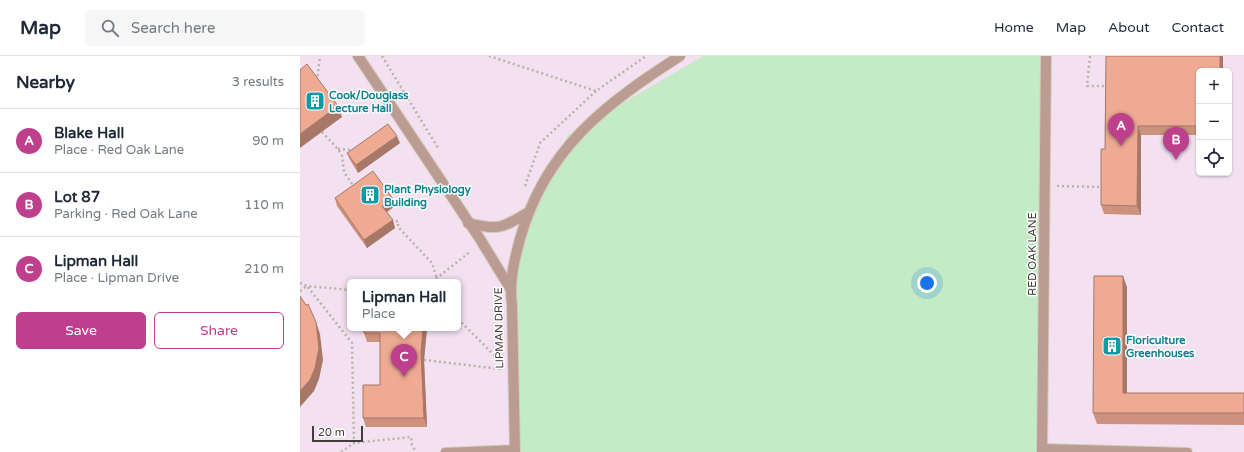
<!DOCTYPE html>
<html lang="en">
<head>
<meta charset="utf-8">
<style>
  :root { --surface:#fff; --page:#f6f6f7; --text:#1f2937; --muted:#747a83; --line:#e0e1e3; --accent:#be3f8c }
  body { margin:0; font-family:"Varela Round",sans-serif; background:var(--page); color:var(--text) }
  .controls { position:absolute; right:12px; top:12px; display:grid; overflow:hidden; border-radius:6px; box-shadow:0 1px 3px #0004 }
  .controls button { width:36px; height:36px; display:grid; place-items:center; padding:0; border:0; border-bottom:1px solid var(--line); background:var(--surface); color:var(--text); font:20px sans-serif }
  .scale { position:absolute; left:12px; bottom:10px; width:51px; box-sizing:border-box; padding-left:4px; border:2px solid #403c36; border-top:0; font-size:11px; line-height:14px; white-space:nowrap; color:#403c36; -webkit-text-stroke:3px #fff; paint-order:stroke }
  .you { position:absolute; left:627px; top:227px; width:14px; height:14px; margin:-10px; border:3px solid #fff; border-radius:50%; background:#1a73e8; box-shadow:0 0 0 6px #1a73e833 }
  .badge { display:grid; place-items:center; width:26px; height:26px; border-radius:50%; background:var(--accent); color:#fff; font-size:13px; font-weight:700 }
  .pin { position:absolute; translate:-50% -33px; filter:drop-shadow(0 1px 2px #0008) }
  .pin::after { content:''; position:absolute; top:21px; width:14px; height:12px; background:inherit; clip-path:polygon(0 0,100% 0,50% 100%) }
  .popup { position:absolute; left:47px; top:223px; width:114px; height:52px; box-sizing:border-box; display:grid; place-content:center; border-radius:6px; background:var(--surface); filter:drop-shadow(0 1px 3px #0005); font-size:13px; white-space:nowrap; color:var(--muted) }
  .popup b { font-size:15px; color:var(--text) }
  .popup::after { content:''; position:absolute; left:50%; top:100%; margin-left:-8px; border:8px solid transparent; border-top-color:var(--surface) }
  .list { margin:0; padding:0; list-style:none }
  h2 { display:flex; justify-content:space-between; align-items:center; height:52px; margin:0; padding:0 16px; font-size:17px }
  h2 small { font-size:13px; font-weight:400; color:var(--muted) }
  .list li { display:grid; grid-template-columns:26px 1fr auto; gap:12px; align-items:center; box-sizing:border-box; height:64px; padding:0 16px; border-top:1px solid var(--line) }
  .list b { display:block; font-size:15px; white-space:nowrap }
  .list p { margin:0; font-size:13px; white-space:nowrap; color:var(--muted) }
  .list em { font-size:13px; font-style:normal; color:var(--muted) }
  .actions { display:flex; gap:8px; padding:12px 16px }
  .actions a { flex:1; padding:9px 0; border:1px solid var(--accent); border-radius:6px; text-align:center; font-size:14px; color:var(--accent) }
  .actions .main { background:var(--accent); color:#fff }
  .icon { flex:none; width:22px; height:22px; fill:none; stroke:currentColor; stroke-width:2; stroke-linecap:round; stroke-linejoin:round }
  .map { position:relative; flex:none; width:944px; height:396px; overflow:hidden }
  header { display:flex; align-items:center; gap:24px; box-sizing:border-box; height:56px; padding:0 20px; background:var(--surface); border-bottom:1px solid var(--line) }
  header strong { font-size:19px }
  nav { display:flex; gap:22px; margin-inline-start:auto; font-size:14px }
  .search { width:280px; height:36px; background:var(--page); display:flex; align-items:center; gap:10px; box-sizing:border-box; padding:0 14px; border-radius:6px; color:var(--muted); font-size:15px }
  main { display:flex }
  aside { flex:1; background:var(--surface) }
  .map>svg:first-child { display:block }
  .education { fill:#f3e1f2; fill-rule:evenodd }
  .green { fill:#c3ebc5 }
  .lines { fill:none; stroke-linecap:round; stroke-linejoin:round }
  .lane-casing { stroke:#d5ccbe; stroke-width:10 }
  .street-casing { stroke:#d5ccbe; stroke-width:12 }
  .path { stroke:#bab2a5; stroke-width:2.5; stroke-dasharray:2 3; stroke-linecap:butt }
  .lane { stroke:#ba9c92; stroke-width:8 }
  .street { stroke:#ba9c92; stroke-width:10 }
  .wall { fill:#cd927e }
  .shaded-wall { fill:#a77767 }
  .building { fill:#eeaa93; stroke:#a77767 }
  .labels { text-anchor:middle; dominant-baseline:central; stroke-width:3; stroke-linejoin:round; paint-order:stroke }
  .culture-label { font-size:11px; font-weight:bold; fill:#0d838f; stroke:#fff; text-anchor:start }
  .street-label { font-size:11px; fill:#403c36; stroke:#fff }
</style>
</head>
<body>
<header>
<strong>Map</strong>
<div class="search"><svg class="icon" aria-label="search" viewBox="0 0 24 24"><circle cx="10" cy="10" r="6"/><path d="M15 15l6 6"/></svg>Search here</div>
<nav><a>Home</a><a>Map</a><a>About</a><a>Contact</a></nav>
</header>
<main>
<aside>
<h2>Nearby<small>3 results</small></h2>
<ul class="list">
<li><span class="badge">A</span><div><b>Blake Hall</b><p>Place · Red Oak Lane</p></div><em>90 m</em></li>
<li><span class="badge">B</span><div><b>Lot 87</b><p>Parking · Red Oak Lane</p></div><em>110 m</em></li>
<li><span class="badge">C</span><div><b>Lipman Hall</b><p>Place · Lipman Drive</p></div><em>210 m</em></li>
</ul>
<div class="actions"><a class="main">Save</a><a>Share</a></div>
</aside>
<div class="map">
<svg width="944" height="396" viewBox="0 0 944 396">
  <rect width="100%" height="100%" fill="#faf0e0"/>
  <path class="education" d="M0,0H944V396H0ZM899,15H929V117H899ZM50,226H158V272H50Z"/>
  <path class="green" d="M403,0H746L736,396H215L212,249L213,189L268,79Z"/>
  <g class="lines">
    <defs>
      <g id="lane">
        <path d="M742,392L888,396"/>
        <path d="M145,396L215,393"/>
      </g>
      <g id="street">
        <path d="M58,0L180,183L210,232"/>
        <path d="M168,167C198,174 201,173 227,157"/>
        <path d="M215,396L212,249C209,226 214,205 220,183C245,93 305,48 380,0"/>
        <path d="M742,396L746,0"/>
      </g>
    </defs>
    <use href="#lane" class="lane-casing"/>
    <use href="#street" class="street-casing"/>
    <g class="path">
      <path d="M82,0L138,92"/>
      <path d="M189,0L296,35L346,0"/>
      <path d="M790,0L787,30H809"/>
      <path d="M17,25L20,0"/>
      <path d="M22,76L38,93L42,100L44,116L54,131"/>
      <path d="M38,93L55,94"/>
      <path d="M225,130L240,87L296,35"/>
      <path d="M757,130L804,131"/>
      <path d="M91,166L98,165V171L132,207L137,223"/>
      <path d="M132,226L171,195"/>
      <path d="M0,227L7,230L50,234"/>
      <path d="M0,235L7,230L52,287L54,387L111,381L112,389L116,396"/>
      <path d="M158,263L200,305"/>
      <path d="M124,304L201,313"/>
      <path d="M41,396L54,387"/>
    </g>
    <use href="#lane" class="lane"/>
    <use href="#street" class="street"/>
  </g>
  <g class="wall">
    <path d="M806,0H923V15H899V79H841V159L804,158L801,149L805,93Z"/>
    <path d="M100,87L58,117L50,104L47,97Z"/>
    <path d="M35,142L95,150L87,156L95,172L67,192L37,150Z"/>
    <path d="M827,231V337H944V369L797,368L793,357Z"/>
    <path d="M64,272H127L124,304L127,371H66L63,362L80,329V286H67L64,277Z"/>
  </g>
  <g class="shaded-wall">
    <rect x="920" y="0" width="3" height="15"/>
    <path d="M38,50L42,61L0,92V78Z"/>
    <path d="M838,70L841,79V159L837,150Z"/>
    <path d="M97,80L100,87L58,117L56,109Z"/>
    <path d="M93,143L95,150L85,157L82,150Z"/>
    <path d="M93,164L95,172L67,192L64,184Z"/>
    <path d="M823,220L827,231V348L823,337Z"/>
    <path d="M16,266L20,278L23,304L19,323L14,335L0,351V335Z"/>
    <path d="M123,272H127L124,304L127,371L124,362L121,296Z"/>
  </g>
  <g class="building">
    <path d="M806,0H920V15H899V70H838L837,150L801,149V93H805Z"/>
    <path d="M7,8L38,50L0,78V14Z"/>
    <path d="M88,68L97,80L56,109L47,97Z"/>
    <path d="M73,115L93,143L82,150L93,164L64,184L35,142Z"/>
    <path d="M794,220H823V337H944V357H793Z"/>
    <path d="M0,240L6,249L8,248L16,266L19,292L15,312L10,324L0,335Z"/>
    <path d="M64,272H123L121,296L124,362H63V329H80V277H64Z"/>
  </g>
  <defs>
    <symbol id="building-square" viewBox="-11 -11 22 22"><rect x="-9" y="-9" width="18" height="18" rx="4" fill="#0f9aa8" stroke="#fff"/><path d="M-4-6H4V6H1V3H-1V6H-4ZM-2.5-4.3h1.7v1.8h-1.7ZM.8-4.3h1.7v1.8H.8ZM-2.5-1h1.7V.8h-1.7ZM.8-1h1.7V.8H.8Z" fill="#fff"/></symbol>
  </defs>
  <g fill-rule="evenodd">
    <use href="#building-square" x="4" y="34" width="22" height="22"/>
    <use href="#building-square" x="59" y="128" width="22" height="22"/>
    <use href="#building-square" x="801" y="279" width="22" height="22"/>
  </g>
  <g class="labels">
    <g class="culture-label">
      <text x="29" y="39">Cook/Douglass<tspan x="29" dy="13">Lecture Hall</tspan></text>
      <text x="84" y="133">Plant Physiology<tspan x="84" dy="13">Building</tspan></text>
      <text x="826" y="284">Floriculture<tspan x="826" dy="13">Greenhouses</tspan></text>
    </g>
    <g class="street-label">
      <text transform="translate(732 198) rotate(-90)">RED OAK LANE</text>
      <text transform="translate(199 272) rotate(-91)">LIPMAN DRIVE</text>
    </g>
  </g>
</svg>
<div class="controls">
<button>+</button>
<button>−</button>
<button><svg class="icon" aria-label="locate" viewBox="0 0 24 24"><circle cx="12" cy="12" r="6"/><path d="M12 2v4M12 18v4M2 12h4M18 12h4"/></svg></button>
</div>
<div class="scale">20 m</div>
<div class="you"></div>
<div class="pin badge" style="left:821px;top:90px">A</div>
<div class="pin badge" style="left:876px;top:104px">B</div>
<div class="pin badge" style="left:104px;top:321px">C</div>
<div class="popup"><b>Lipman Hall</b>Place</div>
</div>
</main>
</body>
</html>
